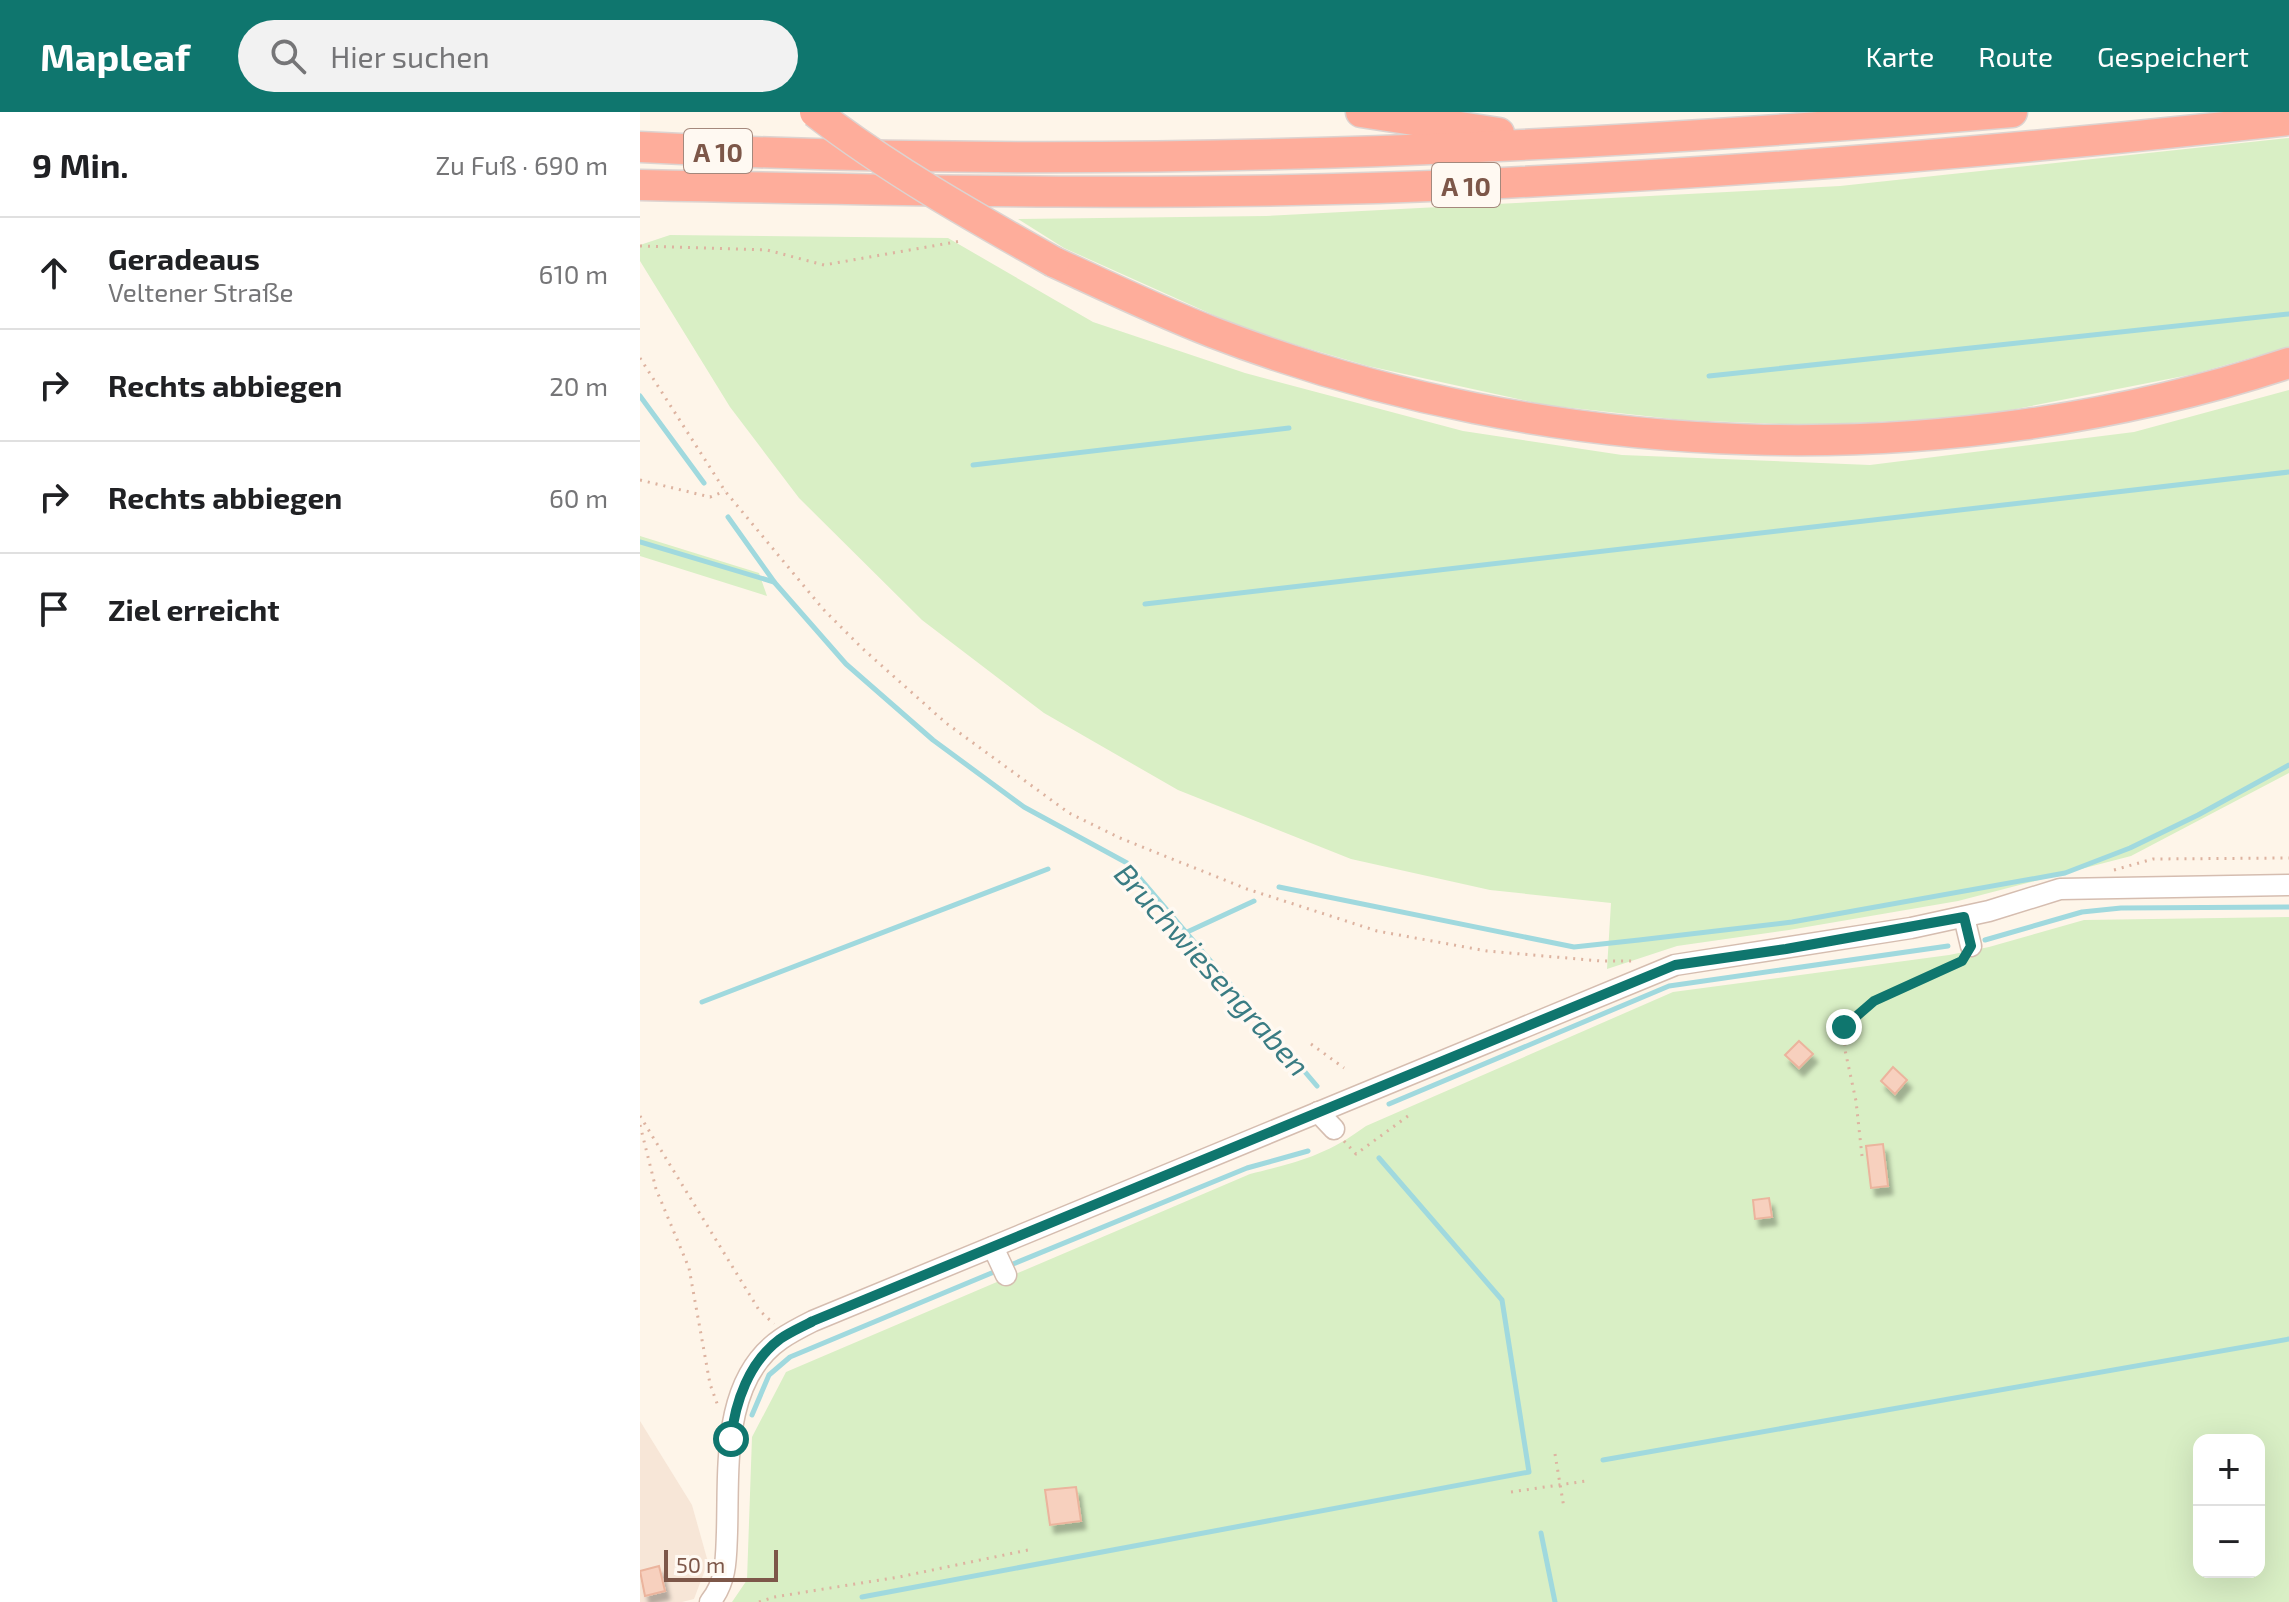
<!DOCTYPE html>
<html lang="de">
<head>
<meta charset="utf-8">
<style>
  :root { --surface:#fff; --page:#f2f2f2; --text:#202124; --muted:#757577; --line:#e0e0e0; --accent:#0f766e }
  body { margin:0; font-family:"Exo 2",sans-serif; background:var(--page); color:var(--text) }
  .controls { position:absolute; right:24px; bottom:24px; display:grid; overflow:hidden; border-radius:16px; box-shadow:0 8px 32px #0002 }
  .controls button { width:72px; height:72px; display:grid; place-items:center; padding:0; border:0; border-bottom:2px solid var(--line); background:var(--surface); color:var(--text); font:40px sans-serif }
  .scale { position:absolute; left:24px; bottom:20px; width:114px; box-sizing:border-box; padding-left:8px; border:4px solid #7d5749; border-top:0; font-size:22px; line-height:28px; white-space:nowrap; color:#7d5749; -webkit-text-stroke:6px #fff9f2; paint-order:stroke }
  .stop { position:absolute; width:24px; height:24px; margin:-18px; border:6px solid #0f766e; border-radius:50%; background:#fff }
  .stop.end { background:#0f766e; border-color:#fff; box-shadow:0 2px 8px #0008 }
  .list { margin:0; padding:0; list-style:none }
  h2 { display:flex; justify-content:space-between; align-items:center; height:104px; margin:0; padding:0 32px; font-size:34px }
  h2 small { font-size:26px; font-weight:400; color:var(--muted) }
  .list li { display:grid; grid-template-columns:52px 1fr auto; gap:24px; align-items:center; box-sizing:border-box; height:112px; padding:0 32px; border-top:2px solid var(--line) }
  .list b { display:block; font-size:30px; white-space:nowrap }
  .list p { margin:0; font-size:26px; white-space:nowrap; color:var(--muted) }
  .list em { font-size:26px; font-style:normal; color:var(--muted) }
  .icon { flex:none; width:44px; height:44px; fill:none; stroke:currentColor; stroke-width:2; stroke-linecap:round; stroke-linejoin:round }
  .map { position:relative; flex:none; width:1649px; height:1490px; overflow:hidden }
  header { display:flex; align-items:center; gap:48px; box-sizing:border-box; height:112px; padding:0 40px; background:var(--accent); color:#fff }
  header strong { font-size:38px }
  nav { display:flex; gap:44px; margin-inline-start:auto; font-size:28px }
  .search { width:560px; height:72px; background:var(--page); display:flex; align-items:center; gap:20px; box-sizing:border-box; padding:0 28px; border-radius:44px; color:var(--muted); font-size:30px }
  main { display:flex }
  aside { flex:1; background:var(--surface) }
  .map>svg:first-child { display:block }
  .residential { fill:#f7e6d7 }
  .green { fill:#d9efc5; fill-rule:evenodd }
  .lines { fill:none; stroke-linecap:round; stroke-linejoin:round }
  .stream { stroke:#a0d9de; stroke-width:5 }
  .building { fill:#f7d0be; stroke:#ebb49d; stroke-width:2; filter:url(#shadow) }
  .minor-casing { stroke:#d5bdb0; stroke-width:23 }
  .highway-casing { stroke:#ddd3d0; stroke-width:33 }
  .path { stroke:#ddb3a0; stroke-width:3; stroke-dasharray:2 6; stroke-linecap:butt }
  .minor { stroke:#fff; stroke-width:20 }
  .highway { stroke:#fead9b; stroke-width:30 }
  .highway-bridge-casing { stroke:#ddd3d0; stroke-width:33; stroke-linecap:butt }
  .highway-bridge { stroke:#fead9b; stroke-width:30 }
  .route { stroke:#0f766e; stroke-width:10 }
  .labels { text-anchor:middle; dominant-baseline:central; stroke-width:7; stroke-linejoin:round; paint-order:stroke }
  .shield { fill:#fff9f2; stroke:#a4887c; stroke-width:2 }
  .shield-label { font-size:26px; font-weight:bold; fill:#7d5749 }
  .water-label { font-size:30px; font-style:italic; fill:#3a7c83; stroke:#fff9f2 }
</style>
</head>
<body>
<header>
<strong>Mapleaf</strong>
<div class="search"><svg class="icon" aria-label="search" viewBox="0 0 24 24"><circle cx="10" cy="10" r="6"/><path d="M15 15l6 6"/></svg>Hier suchen</div>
<nav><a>Karte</a><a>Route</a><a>Gespeichert</a></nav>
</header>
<main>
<aside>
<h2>9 Min.<small>Zu Fuß · 690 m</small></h2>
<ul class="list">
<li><svg class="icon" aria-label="ahead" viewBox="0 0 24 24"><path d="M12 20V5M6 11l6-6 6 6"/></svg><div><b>Geradeaus</b><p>Veltener Straße</p></div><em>610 m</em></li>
<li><svg class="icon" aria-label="right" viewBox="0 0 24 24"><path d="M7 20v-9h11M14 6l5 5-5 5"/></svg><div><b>Rechts abbiegen</b></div><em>20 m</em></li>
<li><svg class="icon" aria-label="right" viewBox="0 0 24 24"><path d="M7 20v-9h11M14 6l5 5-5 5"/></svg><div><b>Rechts abbiegen</b></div><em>60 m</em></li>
<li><svg class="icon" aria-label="arrive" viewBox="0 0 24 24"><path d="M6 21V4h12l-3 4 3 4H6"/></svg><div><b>Ziel erreicht</b></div></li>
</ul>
</aside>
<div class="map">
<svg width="1649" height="1490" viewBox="0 0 1649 1490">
  <defs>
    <filter id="shadow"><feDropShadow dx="4.5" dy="8" stdDeviation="2" flood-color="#0004"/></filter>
  </defs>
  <rect width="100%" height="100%" fill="#fef5e9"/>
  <path class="residential" d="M0,1309L52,1393L68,1450L54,1487L42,1490H0Z"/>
  <g class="green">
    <path d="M1649,26V235L1554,262L1330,306L1164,313L1042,308L905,293L728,254L609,219L424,136L378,107L626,104L1200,74Z"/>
    <path d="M30,123L308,126L453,210L605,261L823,319L982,343L1230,353L1494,320L1649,278V661L1491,744L1318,789L1149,818L1037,834L967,857L971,791L850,778L711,747L538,678L404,601L282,508L159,386L90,295L0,149V133Z"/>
    <path d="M0,424L119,461L127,484L0,444Z"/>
    <path d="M1649,805V1490H92L107,1468L112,1325L146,1260L610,1062C658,1050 685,1044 726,1014L1033,880L1309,843L1349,835L1444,808ZM1559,1328H1619V1460H1559Z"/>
  </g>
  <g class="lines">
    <g class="stream">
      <path d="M1069,264L1649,202"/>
      <path d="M0,284L64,371"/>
      <path d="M333,353L649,316"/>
      <path d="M88,405L135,471L206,552L293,628L384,695L487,751L677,974"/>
      <path d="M0,430L134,470"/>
      <path d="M505,492L1649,360"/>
      <path d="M639,775L934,835L999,828L1152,810L1425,761L1490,736L1558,703L1649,653"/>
      <path d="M545,821L614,789"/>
      <path d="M1345,828L1442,800L1481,796L1649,795"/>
      <path d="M62,890L408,757"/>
      <path d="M749,992L1029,874L1308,834"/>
      <path d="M373,1152L607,1056L668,1039"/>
      <path d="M112,1303L129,1263L150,1245L354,1160"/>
      <path d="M963,1348L1649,1227"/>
      <path d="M901,1421L915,1490"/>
      <path d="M222,1485L889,1360L862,1188L739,1046"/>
    </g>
  </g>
  <g class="building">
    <path d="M1159,929L1173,942L1159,956L1145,943Z"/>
    <path d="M1253,955L1267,968L1255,982L1241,969Z"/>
    <path d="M1243,1032L1248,1074L1231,1076L1226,1034Z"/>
    <path d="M1129,1086L1132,1105L1115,1107L1113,1088Z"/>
    <path d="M436,1375L441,1409L410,1413L405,1378Z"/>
    <path d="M19,1454L25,1479L5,1484L0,1459Z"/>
  </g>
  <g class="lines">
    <defs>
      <g id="minor">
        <path d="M1324,805L1331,834"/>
        <path d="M678,1000L694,1017"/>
        <path d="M353,1135L366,1163"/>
        <path d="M70,1490C87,1469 86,1446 87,1420C89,1357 81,1268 141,1227C151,1220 163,1214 173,1209L1035,853L1271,816L1349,799L1420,777L1649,773"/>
      </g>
      <g id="highway">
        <path d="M721,0L859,21"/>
        <path d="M0,35C457,59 916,38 1372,0"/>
        <path d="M0,73C279,79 559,85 838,72C1109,60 1379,38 1649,8"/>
        <path d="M414,150C466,174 518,199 572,220C911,351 1303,365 1649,251"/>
      </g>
    </defs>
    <use href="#minor" class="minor-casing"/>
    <use href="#highway" class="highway-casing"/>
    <g class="path">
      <path d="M0,134L127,138L184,153L321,129"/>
      <path d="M0,246L85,379L183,497L223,537L306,611L429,701L480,726L607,777L737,819L847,839L961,849H997"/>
      <path d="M0,368L70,385L85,379"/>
      <path d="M1474,758L1513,747L1649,746"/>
      <path d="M671,932L704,956"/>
      <path d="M0,1004L119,1198L134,1212"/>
      <path d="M0,1013L16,1077L49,1156L70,1272L78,1294"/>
      <path d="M704,1029L716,1042L768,1004"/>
      <path d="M1222,1044L1216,989L1205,938L1204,915L1234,889L1323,848"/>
      <path d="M915,1342L924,1396"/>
      <path d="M871,1380L946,1369"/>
      <path d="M119,1490L134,1485L259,1465L388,1438"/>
    </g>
    <use href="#minor" class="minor"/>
    <use href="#highway" class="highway"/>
    <defs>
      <path id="highway-bridge" d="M175,0C249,57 332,104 414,150"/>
    </defs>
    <use href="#highway-bridge" class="highway-bridge-casing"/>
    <use href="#highway-bridge" class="highway-bridge"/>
  </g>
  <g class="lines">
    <path class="route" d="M91,1327C95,1290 109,1250 140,1227C150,1220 162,1215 173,1209L1035,853L1146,837L1324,805L1331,834L1322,849L1234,889L1204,915"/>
  </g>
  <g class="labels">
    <g class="shield">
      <rect x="44" y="17" width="68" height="44" rx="6"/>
      <rect x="792" y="51" width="68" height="44" rx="6"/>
    </g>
    <g class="shield-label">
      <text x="78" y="39">A 10</text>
      <text x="826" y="73">A 10</text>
    </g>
    <g class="water-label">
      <text transform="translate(573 857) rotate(48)">Bruchwiesengraben</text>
    </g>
  </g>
</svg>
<div class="controls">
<button>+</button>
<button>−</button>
</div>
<div class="scale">50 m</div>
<div class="stop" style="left:91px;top:1327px"></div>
<div class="stop end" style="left:1204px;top:915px"></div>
</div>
</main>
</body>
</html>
